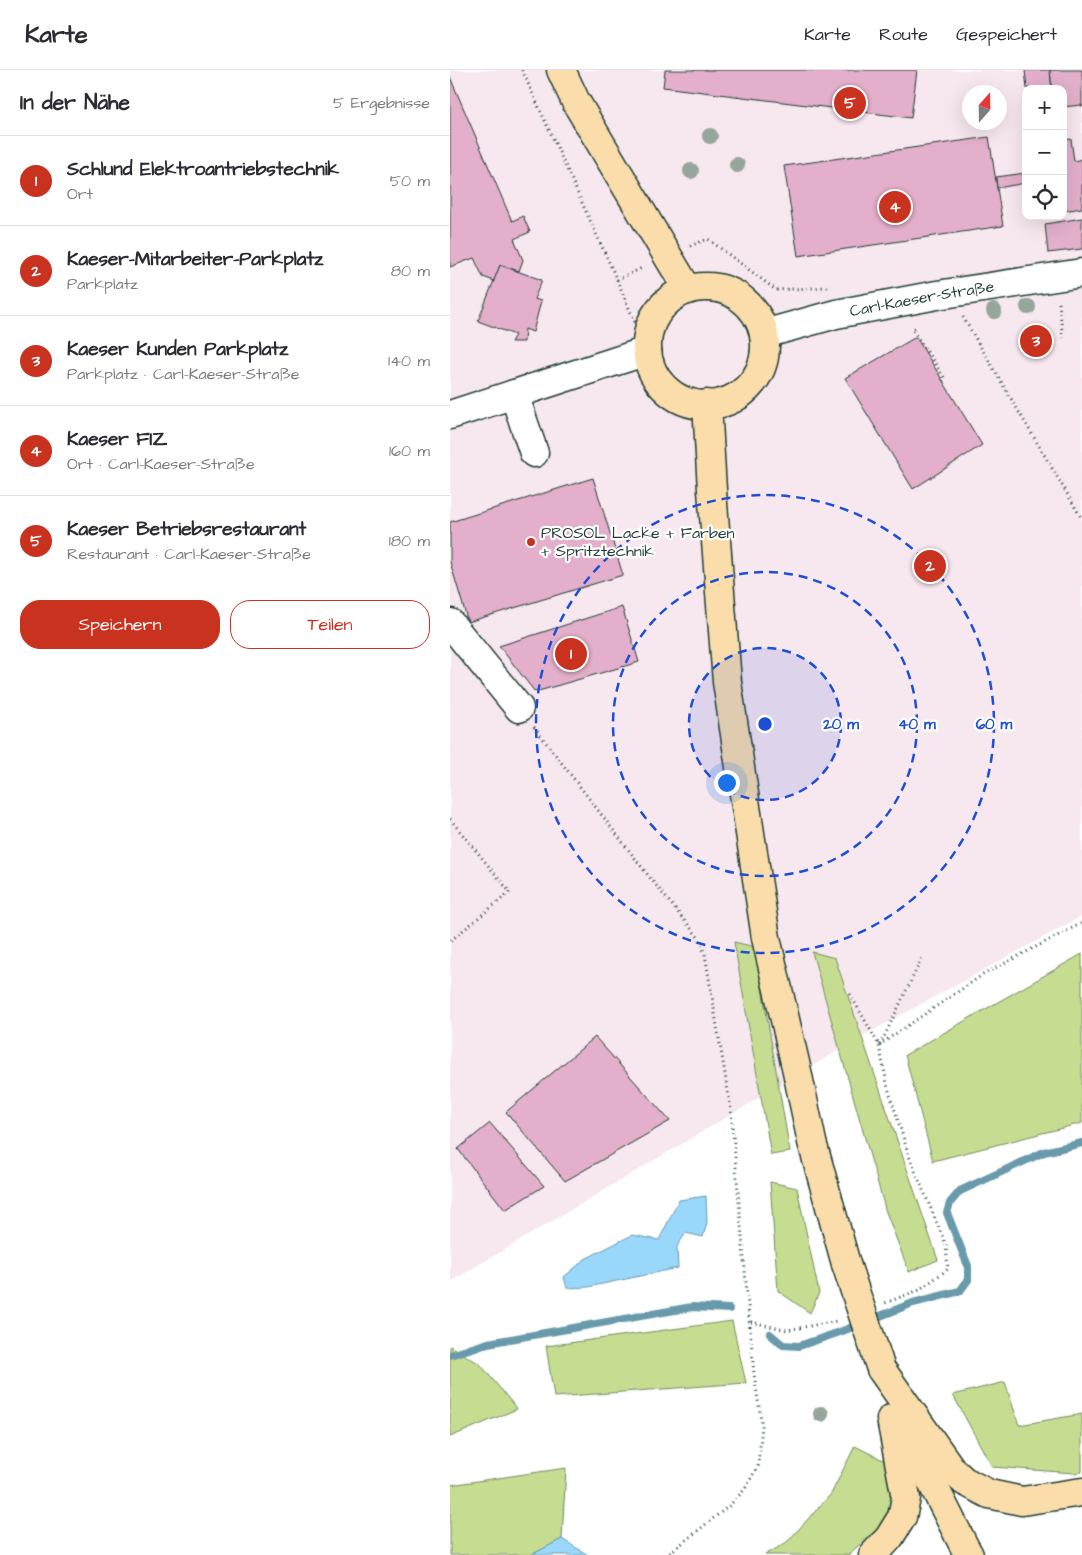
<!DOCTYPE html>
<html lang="de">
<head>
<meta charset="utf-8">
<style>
  :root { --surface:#fff; --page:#f2f2f3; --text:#2b2b33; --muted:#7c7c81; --line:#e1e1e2; --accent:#c8321e }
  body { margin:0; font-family:"Architects Daughter",sans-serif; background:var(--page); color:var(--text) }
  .controls { position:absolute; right:15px; top:15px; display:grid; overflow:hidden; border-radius:10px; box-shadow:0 5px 20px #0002 }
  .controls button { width:45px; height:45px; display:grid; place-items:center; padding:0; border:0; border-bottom:1px solid var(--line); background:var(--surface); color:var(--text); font:25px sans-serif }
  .compass { position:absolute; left:512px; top:15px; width:45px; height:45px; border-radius:50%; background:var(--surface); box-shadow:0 5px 20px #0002; rotate:20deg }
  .you { position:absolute; left:276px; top:712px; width:18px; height:18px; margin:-12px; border:4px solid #fff; border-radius:50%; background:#1a73e8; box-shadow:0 0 0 8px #1a73e833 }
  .badge { display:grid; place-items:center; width:32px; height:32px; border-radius:50%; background:var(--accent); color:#fff; font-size:16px; font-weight:700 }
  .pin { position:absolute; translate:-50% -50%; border:2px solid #fff; box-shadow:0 1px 5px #0006 }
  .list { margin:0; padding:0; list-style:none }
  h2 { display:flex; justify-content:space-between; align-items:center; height:65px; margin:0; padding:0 20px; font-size:21px }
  h2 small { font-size:16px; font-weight:400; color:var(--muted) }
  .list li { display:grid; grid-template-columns:32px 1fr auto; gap:15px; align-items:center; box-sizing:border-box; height:90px; padding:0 20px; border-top:1px solid var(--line) }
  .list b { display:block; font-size:19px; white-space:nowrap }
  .list p { margin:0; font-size:16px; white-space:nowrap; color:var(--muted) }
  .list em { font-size:16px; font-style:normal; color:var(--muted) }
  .actions { display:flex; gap:10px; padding:15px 20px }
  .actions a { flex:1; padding:11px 0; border:1px solid var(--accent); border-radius:20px; text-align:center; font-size:18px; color:var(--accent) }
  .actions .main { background:var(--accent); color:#fff }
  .icon { flex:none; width:28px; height:28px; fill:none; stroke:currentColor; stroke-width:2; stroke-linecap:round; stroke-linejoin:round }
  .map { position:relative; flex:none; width:632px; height:1485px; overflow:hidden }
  header { display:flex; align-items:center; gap:30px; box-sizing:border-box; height:70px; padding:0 25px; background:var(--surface); border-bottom:1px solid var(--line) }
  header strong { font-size:24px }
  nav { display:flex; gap:28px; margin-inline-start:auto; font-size:18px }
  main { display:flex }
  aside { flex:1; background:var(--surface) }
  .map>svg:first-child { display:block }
  .built { fill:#f7e7ef; fill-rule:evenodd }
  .green { fill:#c6dc91; stroke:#728c62 }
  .water { fill:#9ad8fb; stroke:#699aab }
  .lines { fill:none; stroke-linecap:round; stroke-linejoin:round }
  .stream { stroke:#699aab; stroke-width:8 }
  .building { fill:#e3afca; stroke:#1f3d34 }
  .minor-casing { stroke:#1f3d34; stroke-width:31 }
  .major-casing { stroke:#1f3d34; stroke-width:31 }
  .highway-casing { stroke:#1f3d34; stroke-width:31 }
  .path { stroke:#1f3d34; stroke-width:3; stroke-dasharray:1 4; stroke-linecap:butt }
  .minor { stroke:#fff; stroke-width:28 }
  .major { stroke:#faddab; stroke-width:28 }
  .highway { stroke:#faddab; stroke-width:28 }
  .highway-bridge-casing { stroke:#1f3d34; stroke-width:31; stroke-linecap:butt }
  .highway-bridge { stroke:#faddab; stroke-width:28 }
  .tree { fill:#96a69a }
  .ring { fill:none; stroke:#1d4ed8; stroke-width:2.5; stroke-dasharray:9 6 }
  .poi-dot { fill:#c8321e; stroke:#fff; stroke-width:2 }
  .labels { text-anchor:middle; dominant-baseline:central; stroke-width:4.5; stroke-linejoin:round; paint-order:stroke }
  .street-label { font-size:16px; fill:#1f3d34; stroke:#fff }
  .poi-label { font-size:16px; fill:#1f3d34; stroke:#fff; text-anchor:start }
  .centre { fill:#1d4ed8; stroke:#fff; stroke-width:2.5 }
  .ring-label { font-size:15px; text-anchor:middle; font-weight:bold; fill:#1d4ed8; stroke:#fff; stroke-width:4.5; stroke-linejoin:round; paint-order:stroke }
</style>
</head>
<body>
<header>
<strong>Karte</strong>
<nav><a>Karte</a><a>Route</a><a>Gespeichert</a></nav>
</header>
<main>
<aside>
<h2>In der Nähe<small>5 Ergebnisse</small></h2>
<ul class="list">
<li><span class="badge">1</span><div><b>Schlund Elektroantriebstechnik</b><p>Ort</p></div><em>50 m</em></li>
<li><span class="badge">2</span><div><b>Kaeser-Mitarbeiter-Parkplatz</b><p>Parkplatz</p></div><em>80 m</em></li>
<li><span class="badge">3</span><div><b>Kaeser Kunden Parkplatz</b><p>Parkplatz · Carl-Kaeser-Straße</p></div><em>140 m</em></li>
<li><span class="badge">4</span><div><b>Kaeser FIZ</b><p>Ort · Carl-Kaeser-Straße</p></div><em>160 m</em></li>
<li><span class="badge">5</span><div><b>Kaeser Betriebsrestaurant</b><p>Restaurant · Carl-Kaeser-Straße</p></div><em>180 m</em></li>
</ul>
<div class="actions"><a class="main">Speichern</a><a>Teilen</a></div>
</aside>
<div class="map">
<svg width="632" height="1485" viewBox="0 0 632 1485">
  <rect width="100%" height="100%" fill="#fff"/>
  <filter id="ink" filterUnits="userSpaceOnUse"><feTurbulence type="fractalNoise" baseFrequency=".02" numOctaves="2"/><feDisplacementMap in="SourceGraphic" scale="10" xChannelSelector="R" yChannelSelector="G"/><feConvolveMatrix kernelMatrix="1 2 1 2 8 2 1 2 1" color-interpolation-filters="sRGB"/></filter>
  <g filter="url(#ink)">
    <path class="built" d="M0,0H632V846L411,967L0,1212ZM576,19H613V146H576ZM520,22H550V52H520Z"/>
    <g class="green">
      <path d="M284,872L305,877L340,1082L321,1085Z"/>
      <path d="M362,882L385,888L488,1190L459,1202L436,1142Z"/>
      <path d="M632,884V1053L483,1091L455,985Z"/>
      <path d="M320,1112L347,1118L369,1223L360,1243L328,1221Z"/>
      <path d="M282,1251L296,1313L104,1327L96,1276Z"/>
      <path d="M0,1276L30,1294L67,1339L0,1367Z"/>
      <path d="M555,1312L569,1355L632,1344V1402L624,1403L542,1397L503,1325Z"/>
      <path d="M405,1376L441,1394L445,1443L398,1485H315L337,1472L381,1424Z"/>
      <path d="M116,1398L112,1469L81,1485H0V1415Z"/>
    </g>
    <g class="water">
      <path d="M256,1126L257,1153L253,1167L236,1163L227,1176L228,1198L138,1217L117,1218L114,1207L135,1189L182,1165L209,1170L229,1130Z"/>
      <path d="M112,1469L138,1485H81Z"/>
    </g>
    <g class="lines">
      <g class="stream">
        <path d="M320,1264L333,1275L349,1276L390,1262L463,1233L510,1221L518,1210V1196L497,1143L500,1133L510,1121L594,1082L632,1073"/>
        <path d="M0,1285L38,1273L242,1237L279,1239"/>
      </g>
    </g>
    <g class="building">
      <path d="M215,0H467L461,48L213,17Z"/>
      <path d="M575,0H600L602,19H577Z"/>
      <path d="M600,0H632V37V35L613,37V19H602Z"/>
      <path d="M0,7L62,151L73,146L80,162L64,169L73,190L69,201L50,195L44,211L33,207L24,188L0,197Z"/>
      <path d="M539,67L553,156L348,186L334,96Z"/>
      <path d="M621,69L624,91L632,89V138L613,141V70Z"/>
      <path d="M576,103V113L547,118L546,107Z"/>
      <path d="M632,148V179L598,183L595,154Z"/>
      <path d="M50,195L92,210L84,229L91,231L83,262L75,259L74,272H61L65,265L28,251Z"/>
      <path d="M466,267L532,375L463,419L395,308Z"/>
      <path d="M143,408L173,505L18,552L0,492V452Z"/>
      <path d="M172,537L189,592L85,622L49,576Z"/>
      <path d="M145,967L220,1051L115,1111L56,1042Z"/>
      <path d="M40,1053L94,1116L55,1140L8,1079Z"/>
    </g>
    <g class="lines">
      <defs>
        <g id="minor">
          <path id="s1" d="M314,264L386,244L487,225L632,203"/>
          <path d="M64,324L84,383"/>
          <path d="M0,345L197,281"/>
          <path d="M0,553L69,638"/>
        </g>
        <g id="major">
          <path d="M111,0L126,32L238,220"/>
          <circle cx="256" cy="276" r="59"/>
        </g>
        <g id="highway">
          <path d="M257,334L262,420L277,612L316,868L347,1001L362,1072L396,1194"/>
          <path d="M431,1299L502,1400L514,1411L539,1424L572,1431L632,1422"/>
          <path d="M452,1346L471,1391L514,1476L519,1485"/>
          <path d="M423,1485L439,1468L452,1447L456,1428L441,1349"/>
        </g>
      </defs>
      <use href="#minor" class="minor-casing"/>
      <use href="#major" class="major-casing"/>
      <use href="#highway" class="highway-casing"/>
      <g class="path">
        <path d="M72,0L167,210L187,257"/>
        <path d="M240,176L258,169L326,220L378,217"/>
        <path d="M167,210L194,197"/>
        <path d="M609,233L613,268"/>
        <path d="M513,247L632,449"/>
        <path d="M465,258L462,259L495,309L493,311"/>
        <path d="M84,657L204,813L248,867L255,884L281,1040L304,1304L312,1356L308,1396L295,1419L279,1436L217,1485"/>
        <path d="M0,749L60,822L0,871"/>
        <path d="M400,924L429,975L438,1018L459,1086L496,1175L498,1199L469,1220L435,1233"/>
        <path d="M429,975L534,904L632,853"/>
        <path d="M430,975L472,888"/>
        <path d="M301,1252L337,1260L387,1251"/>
      </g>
      <use href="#minor" class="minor"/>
      <use href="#major" class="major"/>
      <use href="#highway" class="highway"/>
      <defs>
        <path id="highway-bridge" d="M396,1194L431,1299"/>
      </defs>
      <use href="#highway-bridge" class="highway-bridge-casing"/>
      <use href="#highway-bridge" class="highway-bridge"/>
    </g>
    <g class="tree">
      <circle cx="260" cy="66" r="8"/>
      <circle cx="287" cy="95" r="8"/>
      <circle cx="241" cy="101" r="8"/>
      <circle cx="578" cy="237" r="8"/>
      <circle cx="544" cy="241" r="8"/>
      <circle cx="371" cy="1344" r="8"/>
    </g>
  </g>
  <circle cx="315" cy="654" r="76" fill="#1d4ed8" fill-opacity=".12"/>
  <g class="ring">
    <circle cx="315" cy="654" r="76"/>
    <circle cx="315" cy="654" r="152"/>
    <circle cx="315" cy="654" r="229"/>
  </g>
  <circle class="poi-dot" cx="81" cy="472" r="5"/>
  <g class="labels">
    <g class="street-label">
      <text stroke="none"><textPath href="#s1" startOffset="162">Carl-Kaeser-Straße</textPath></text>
    </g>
    <g class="poi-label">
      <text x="91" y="463">PROSOL Lacke + Farben<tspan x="91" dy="18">+ Spritztechnik</tspan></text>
    </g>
  </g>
  <circle cx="315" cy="654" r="8" class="centre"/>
  <g class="ring-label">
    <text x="391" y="659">20 m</text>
    <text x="467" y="659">40 m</text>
    <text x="544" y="659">60 m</text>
  </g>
</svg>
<div class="controls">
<button>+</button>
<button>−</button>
<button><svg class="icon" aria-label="locate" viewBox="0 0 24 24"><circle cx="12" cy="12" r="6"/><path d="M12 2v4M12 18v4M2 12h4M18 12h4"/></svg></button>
</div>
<svg class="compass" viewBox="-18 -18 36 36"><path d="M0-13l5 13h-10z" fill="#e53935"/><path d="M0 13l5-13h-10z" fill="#7c7c81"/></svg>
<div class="you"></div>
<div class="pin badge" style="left:121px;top:584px">1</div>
<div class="pin badge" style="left:480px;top:496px">2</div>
<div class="pin badge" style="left:586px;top:271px">3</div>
<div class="pin badge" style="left:445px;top:137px">4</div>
<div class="pin badge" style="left:400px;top:33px">5</div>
</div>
</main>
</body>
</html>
